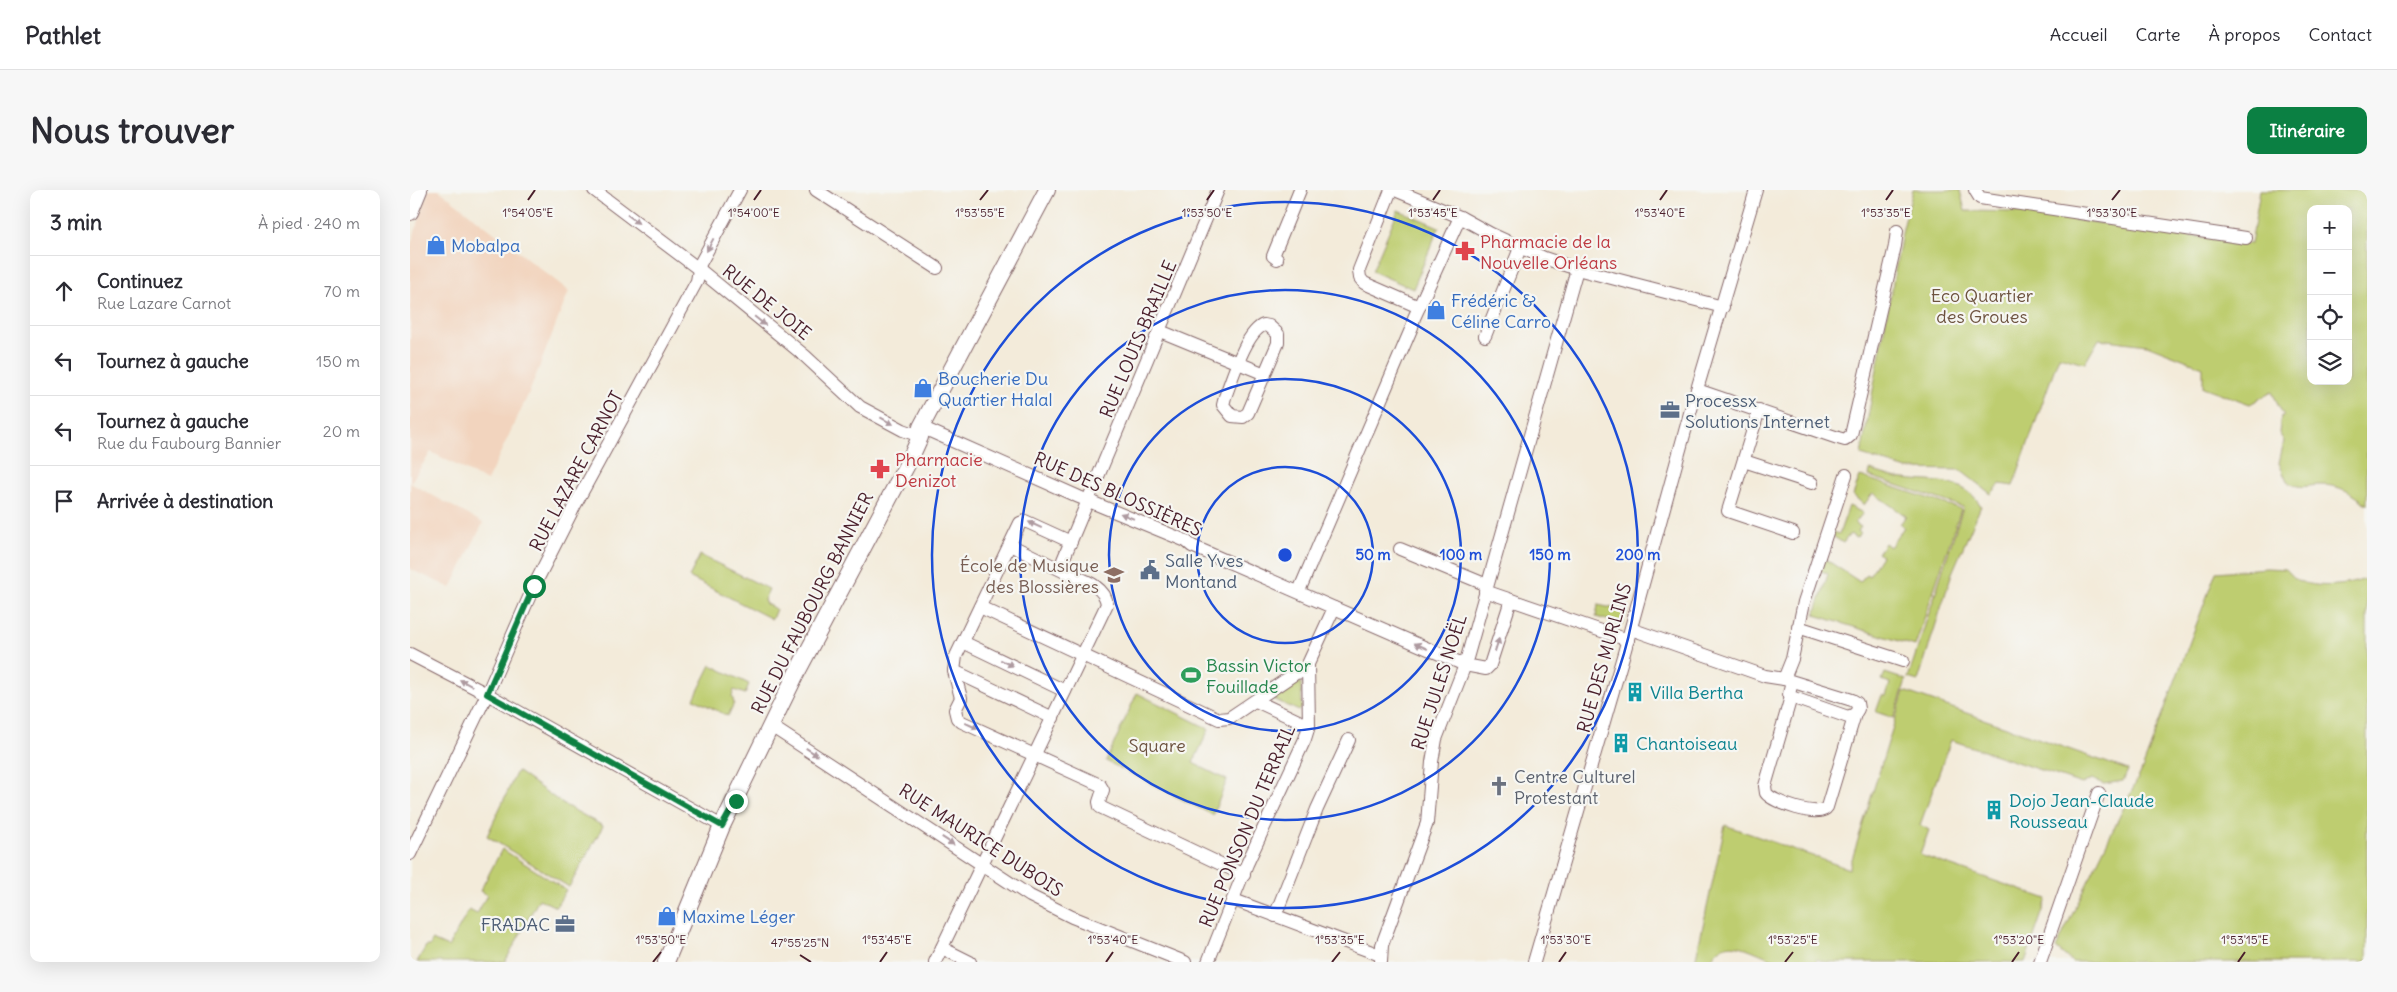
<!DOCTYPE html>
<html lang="fr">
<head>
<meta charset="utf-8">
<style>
  :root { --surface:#fff; --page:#f7f7f7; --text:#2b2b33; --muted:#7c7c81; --line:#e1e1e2; --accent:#0b8043 }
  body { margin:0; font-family:Delius,sans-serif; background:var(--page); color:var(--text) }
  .controls { position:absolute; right:15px; top:15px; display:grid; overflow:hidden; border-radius:10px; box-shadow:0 5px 20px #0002 }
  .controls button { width:45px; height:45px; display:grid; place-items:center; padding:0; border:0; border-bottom:1px solid var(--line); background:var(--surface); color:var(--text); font:25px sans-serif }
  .stop { position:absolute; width:15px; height:15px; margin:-11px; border:4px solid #0b8043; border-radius:50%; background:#fff }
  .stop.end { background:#0b8043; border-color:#fff; box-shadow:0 1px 5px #0008 }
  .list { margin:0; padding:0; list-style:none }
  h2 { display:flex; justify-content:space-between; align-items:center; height:65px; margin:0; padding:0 20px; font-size:21px }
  h2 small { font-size:16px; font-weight:400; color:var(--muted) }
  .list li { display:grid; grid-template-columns:32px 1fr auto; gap:15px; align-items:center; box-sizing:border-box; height:70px; padding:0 20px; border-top:1px solid var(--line) }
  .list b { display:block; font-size:19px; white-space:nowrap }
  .list p { margin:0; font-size:16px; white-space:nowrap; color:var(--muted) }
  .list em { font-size:16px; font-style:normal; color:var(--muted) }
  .icon { flex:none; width:28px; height:28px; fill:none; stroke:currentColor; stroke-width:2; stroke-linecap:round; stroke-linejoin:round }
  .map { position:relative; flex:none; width:1957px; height:772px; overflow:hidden; border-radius:10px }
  header { display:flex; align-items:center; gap:30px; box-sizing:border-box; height:70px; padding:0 25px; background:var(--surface); border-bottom:1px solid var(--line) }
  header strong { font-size:24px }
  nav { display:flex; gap:28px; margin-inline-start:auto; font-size:18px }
  .intro { display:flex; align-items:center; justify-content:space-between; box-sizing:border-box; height:120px; padding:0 30px }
  h1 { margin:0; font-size:35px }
  .button { padding:12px 22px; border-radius:10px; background:var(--accent); color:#fff; font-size:18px; font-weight:700 }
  main { display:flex; gap:30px; padding:0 30px }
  aside { flex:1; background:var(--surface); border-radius:10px; box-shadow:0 5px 20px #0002 }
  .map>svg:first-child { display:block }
  .built { fill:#f2d4be }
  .green { fill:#becd6f; stroke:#84764d; fill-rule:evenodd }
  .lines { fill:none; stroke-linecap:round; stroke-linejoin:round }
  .minor-casing { stroke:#856668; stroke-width:14 }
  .major-casing { stroke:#856668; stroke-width:18 }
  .minor { stroke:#fff; stroke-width:12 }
  .major { stroke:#fff; stroke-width:16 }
  .oneway { fill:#ae9aa0 }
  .route { stroke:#0b8043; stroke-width:6 }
  .ticks { fill:none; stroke:#4a1f2b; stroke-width:2 }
  .ring { fill:none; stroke:#1d4ed8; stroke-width:2.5 }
  .labels { text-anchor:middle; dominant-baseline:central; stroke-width:4.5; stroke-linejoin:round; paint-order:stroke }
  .health-label { font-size:18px; fill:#be3a42; stroke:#f6f6f2; text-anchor:start }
  .shop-label { font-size:18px; fill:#366cbe; stroke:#f6f6f2; text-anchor:start }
  .park-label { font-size:18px; fill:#6d533f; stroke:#f6f6f2 }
  .street-label { font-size:18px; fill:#4a1f2b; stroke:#f6f6f2 }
  .service-label { font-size:18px; fill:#4e5e75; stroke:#f6f6f2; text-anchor:start }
  .education-label { font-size:18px; fill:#785e54; stroke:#f6f6f2; text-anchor:end }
  .leisure-label { font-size:18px; fill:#27864d; stroke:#f6f6f2; text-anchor:start }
  .culture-label { font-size:18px; fill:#0d838f; stroke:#f6f6f2; text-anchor:start }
  .worship-label { font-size:18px; fill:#5b616d; stroke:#f6f6f2; text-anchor:start }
  .ticks-label { font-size:12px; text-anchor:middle; fill:#4a1f2b; stroke:#f6f6f2; stroke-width:4.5; stroke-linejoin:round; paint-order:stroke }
  .centre { fill:#1d4ed8; stroke:#f6f6f2; stroke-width:2.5 }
  .ring-label { font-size:15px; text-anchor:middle; font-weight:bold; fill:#1d4ed8; stroke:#f6f6f2; stroke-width:4.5; stroke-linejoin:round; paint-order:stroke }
</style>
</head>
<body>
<header>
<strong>Pathlet</strong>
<nav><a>Accueil</a><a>Carte</a><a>À propos</a><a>Contact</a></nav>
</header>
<div class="intro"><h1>Nous trouver</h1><a class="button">Itinéraire</a></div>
<main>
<aside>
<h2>3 min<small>À pied · 240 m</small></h2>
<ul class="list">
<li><svg class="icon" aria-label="ahead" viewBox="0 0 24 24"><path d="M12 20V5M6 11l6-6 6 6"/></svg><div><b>Continuez</b><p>Rue Lazare Carnot</p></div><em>70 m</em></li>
<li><svg class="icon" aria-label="left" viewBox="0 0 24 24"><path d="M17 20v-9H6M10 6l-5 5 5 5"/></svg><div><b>Tournez à gauche</b></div><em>150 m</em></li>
<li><svg class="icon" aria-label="left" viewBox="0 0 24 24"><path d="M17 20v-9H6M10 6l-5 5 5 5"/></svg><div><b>Tournez à gauche</b><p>Rue du Faubourg Bannier</p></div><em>20 m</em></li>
<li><svg class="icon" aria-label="arrive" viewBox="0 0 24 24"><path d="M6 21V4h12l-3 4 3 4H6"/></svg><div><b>Arrivée à destination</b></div></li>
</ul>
</aside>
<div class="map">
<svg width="1957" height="772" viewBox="0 0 1957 772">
  <rect width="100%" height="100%" fill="#f6f6f2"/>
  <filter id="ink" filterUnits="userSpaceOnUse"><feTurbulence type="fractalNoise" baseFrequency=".02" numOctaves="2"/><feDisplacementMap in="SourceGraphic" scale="10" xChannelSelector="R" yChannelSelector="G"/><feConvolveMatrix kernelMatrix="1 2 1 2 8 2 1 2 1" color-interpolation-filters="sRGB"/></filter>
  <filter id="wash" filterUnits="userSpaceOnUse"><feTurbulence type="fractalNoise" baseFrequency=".0096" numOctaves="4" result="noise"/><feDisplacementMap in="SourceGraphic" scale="20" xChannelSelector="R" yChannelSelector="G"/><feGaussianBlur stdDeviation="1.12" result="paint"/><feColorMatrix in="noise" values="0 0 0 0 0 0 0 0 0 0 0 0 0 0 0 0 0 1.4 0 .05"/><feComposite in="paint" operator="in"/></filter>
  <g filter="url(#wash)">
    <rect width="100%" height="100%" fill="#f3ebda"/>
    <path class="built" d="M19,0H29L159,101L119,203L77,291L21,262L0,293L73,333L41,398L0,379V57Z"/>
    <g class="green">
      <path d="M1503,0H1550L1555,21L1608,22L1841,54L1850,0H1957V315C1943,303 1930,295 1911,295C1896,295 1892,300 1877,292L1869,273L1874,251L1869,243L1871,226H1874L1862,202L1840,214L1793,197V177L1737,155L1689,149L1675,173L1649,166L1603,296L1590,294L1581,304L1550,280L1497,279L1451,265L1493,38ZM1901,19H1938V191H1901Z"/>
      <path d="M988,20L1029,37L1003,99L962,81Z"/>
      <path d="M1460,280C1471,283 1483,288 1494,289C1523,293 1554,287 1571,316L1542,383L1508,491L1498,488L1553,317L1459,286Z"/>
      <path d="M1450,286L1551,319L1505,456L1405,425L1418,384L1409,380L1412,367L1450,392L1456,384L1459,386L1472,366L1468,363L1475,353L1480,357L1494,337L1490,334L1496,326L1463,303L1454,315L1443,305Z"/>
      <path d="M1439,316L1453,323L1445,333L1451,337L1448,341L1451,343L1446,348L1440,344L1433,353L1421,345L1422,342L1429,344Z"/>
      <path d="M290,365L359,399L354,410L356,414L366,419L362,429L279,387Z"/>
      <path d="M1856,378L1876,379C1879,382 1883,387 1887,390C1904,399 1940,396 1957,388V772H1662L1646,758L1731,582L1806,382Z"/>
      <path d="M1188,415L1217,421L1212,434L1186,427Z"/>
      <path d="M301,475L339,494L335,504L324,500L322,506L324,513L318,526L284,509Z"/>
      <path d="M1475,483L1496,490L1484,528L1466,522L1472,505L1476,506L1480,493L1472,490Z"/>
      <path d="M886,491L891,493L892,518L889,521L863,509Z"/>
      <path d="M1494,501L1718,580L1713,591L1694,594L1682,589L1672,594L1541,550L1510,635L1519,640L1510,665L1637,709L1615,772H1415L1407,769L1406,772C1396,772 1385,772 1375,772C1349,769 1316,736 1300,772H1285L1315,635L1439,679Z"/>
      <path d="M727,503L799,539L783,573L817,590L803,625L696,571Z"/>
      <path d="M107,581L153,614L193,636L159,697L77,646Z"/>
      <path d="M92,659L156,700L146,717L129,709L95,772H7L16,756H20L22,750L38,757L59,720L67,724L77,705L70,701Z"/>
    </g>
  </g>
  <g filter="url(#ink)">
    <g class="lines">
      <defs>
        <g id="minor">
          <path d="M184,0L290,80L395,166L450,217L493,240L510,246"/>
          <path d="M406,0L527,78"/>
          <path d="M981,0L949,80L950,88L954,93L1009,117"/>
          <path d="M985,0L1050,27L1081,44L1134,68L1167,79L1313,117"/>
          <path d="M1565,0L1570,8L1836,48"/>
          <path d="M867,69L863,66L890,0"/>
          <path d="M854,135L859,136L868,144V153L838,223L833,227L822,226L813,215L815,207C822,189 836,141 854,135Z"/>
          <path d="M750,141L855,184"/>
          <path d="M1075,146L1110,58"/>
          <path d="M1287,200L1428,248L1435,250L1441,245L1485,56L1487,41"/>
          <path d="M1349,220L1318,321L1383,343"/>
          <path d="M511,237L669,307L776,351L782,356L1055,475L1076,479L1080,475L1101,410"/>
          <path d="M1334,271L1402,293"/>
          <path d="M661,352L615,331L610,333L546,466L544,481L551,508L545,520L547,528L552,532L690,595L693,600L689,612L690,617L834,685"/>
          <path d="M600,355L655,382"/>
          <path d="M990,359L1077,395"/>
          <path d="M889,401L1002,137L1004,128L1050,27"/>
          <path d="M1075,401L1218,450"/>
          <path d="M570,417L809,529L819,528L886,483L898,481"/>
          <path d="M1388,437L1493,471"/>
          <path d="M1221,439L1355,486L1374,489L1382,469L1394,412L1436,285"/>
          <path d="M553,452L655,501"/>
          <path d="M0,464L77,504L312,636"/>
          <path d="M544,481L643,528"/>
          <path d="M1374,489L1442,510L1447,513L1448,519L1445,524L1438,527L1381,507L1379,504L1382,492"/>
          <path d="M1381,507L1355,596L1356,603C1362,612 1410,629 1417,617L1445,524"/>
          <path d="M846,511L899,536"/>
          <path d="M361,536L620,706L662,727L775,772"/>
          <path d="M0,664L77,504L124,396L164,317L287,91L290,74L330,0"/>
          <path d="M824,710L970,765"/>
          <path d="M865,726L907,619L939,550"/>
          <path d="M532,758L560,772"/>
          <path d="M525,772L697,414C695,395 670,389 655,382L653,370L808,0"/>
          <path d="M798,772L837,674L895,549L899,536L898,474L924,418"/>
          <path d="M971,772L972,755L1017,633L1022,572L1026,549L1055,475L1167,79"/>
          <path d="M1124,772L1214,463L1280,223L1346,0"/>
          <path d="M1630,772L1689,603"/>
        </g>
        <g id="major">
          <path d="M0,22L9,0"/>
          <path d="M256,772L312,636L385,486L501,267L510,247L511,237L637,0"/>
        </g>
      </defs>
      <use href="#minor" class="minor-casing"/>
      <use href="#major" class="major-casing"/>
      <use href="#minor" class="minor"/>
      <use href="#major" class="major"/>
    </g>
    <defs><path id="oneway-solid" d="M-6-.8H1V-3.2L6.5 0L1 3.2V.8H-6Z" transform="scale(1.25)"/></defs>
    <g class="oneway">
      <use href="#oneway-solid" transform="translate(223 29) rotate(37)"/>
      <use href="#oneway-solid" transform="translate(300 55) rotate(118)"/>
      <use href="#oneway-solid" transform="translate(350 131) rotate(39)"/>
      <use href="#oneway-solid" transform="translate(477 231) rotate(28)"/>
      <use href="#oneway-solid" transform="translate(717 326) rotate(-158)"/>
      <use href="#oneway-solid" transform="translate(625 335) rotate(-155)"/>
      <use href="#oneway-solid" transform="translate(1087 455) rotate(-72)"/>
      <use href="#oneway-solid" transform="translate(1011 456) rotate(-156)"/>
      <use href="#oneway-solid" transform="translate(597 473) rotate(26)"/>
      <use href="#oneway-solid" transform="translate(56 493) rotate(-152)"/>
      <use href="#oneway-solid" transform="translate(562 536) rotate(25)"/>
      <use href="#oneway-solid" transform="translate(402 562) rotate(33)"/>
      <use href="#oneway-solid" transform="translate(538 651) rotate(33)"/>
    </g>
  </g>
  <g class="lines" filter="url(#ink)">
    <path class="route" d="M124,396L77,504L312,636L326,611"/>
  </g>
  <path class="ticks" d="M118,10L125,0M344,10L351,0M570,10L578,0M797,10L804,0M1023,10L1030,0M1250,10L1257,0M1476,10L1483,0M1702,10L1710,0M390,765L401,772M243,772L251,762M470,772L477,762M696,772L703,762M922,772L930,762M1149,772L1156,762M1375,772L1383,762M1602,772L1609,762M1828,772L1835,762"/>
  <g class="ring">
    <circle cx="875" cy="365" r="88"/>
    <circle cx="875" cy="365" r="176"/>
    <circle cx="875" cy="365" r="265"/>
    <circle cx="875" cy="365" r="353"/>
  </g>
  <defs>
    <symbol id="shop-bare" viewBox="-9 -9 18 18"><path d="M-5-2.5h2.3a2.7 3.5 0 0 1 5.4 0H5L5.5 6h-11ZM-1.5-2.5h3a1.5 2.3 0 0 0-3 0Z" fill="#3f7fe0" stroke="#f6f6f2" stroke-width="2.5" paint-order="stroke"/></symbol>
    <symbol id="pharmacy-bare" viewBox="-9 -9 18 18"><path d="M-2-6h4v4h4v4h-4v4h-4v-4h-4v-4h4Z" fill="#e0444e" stroke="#f6f6f2" stroke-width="2.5" paint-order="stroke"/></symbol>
    <symbol id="office-bare" viewBox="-9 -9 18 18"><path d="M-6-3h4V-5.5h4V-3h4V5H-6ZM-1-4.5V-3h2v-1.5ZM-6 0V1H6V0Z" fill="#5c6f8a" stroke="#f6f6f2" stroke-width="2.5" paint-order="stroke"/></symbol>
    <symbol id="civic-bare" viewBox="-9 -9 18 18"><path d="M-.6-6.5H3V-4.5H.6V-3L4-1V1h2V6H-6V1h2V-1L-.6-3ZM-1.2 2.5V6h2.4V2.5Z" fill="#5c6f8a" stroke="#f6f6f2" stroke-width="2.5" paint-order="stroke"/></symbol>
    <symbol id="school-bare" viewBox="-9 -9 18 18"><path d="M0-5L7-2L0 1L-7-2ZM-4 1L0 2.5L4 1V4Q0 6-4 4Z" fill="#8d6e63" stroke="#f6f6f2" stroke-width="2.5" paint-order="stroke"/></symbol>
    <symbol id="stadium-bare" viewBox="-9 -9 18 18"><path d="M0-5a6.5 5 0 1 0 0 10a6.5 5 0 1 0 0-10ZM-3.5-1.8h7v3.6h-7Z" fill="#2e9e5b" stroke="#f6f6f2" stroke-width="2.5" paint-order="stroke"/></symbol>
    <symbol id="building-bare" viewBox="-9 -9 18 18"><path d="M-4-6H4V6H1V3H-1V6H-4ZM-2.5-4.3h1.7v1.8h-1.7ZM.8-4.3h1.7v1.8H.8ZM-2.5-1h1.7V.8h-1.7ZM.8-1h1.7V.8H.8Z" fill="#0f9aa8" stroke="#f6f6f2" stroke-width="2.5" paint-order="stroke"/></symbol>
    <symbol id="church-bare" viewBox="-9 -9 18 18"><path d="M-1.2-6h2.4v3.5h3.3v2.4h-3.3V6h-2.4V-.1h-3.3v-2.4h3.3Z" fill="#6b7280" stroke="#f6f6f2" stroke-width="2.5" paint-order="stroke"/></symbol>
  </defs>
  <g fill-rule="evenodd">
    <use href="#shop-bare" x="12" y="41" width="28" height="28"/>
    <use href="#pharmacy-bare" x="1041" y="47" width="28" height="28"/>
    <use href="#shop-bare" x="1012" y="106" width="28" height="28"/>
    <use href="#shop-bare" x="499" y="184" width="28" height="28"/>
    <use href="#office-bare" x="1246" y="206" width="28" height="28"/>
    <use href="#pharmacy-bare" x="456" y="265" width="28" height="28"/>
    <use href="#civic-bare" x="726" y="366" width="28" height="28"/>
    <use href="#school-bare" x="690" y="371" width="28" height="28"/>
    <use href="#stadium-bare" x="767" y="471" width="28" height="28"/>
    <use href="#building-bare" x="1211" y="488" width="28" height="28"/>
    <use href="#building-bare" x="1197" y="539" width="28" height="28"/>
    <use href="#church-bare" x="1075" y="582" width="28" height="28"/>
    <use href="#building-bare" x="1570" y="606" width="28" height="28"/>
    <use href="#shop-bare" x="243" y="712" width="28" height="28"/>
    <use href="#office-bare" x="141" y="720" width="28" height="28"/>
  </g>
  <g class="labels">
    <g class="health-label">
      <text x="1070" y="51">Pharmacie de la<tspan x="1070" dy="21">Nouvelle Orléans</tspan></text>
      <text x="485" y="269">Pharmacie<tspan x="485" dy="21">Denizot</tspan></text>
    </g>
    <g class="shop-label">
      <text x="41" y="55">Mobalpa</text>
      <text x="1041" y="110">Frédéric &amp;<tspan x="1041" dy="21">Céline Carro</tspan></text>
      <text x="528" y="188">Boucherie Du<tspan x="528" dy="21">Quartier Halal</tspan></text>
      <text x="272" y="726">Maxime Léger</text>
    </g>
    <g class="park-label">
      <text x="1572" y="105">Eco Quartier<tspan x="1572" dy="21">des Groues</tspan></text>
      <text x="747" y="555">Square</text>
    </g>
    <g class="street-label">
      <text transform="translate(357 112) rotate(39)">RUE DE JOIE</text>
      <text transform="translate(728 149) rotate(-67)">RUE LOUIS BRAILLE</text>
      <text transform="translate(166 281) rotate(-62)">RUE LAZARE CARNOT</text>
      <text transform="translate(708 304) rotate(24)">RUE DES BLOSSIÈRES</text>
      <text transform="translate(402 413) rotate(-63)">RUE DU FAUBOURG BANNIER</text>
      <text transform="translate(1194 468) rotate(-74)">RUE DES MURLINS</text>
      <text transform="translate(1029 492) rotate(-72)">RUE JULES NOËL</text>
      <text transform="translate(837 636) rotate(-67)">RUE PONSON DU TERRAIL</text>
      <text transform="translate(571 650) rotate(33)">RUE MAURICE DUBOIS</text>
    </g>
    <g class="service-label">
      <text x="1275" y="210">Processx<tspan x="1275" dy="21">Solutions Internet</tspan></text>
      <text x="755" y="370">Salle Yves<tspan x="755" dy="21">Montand</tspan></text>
      <text x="140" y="734" text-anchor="end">FRADAC</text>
    </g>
    <g class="education-label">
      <text x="689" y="375">École de Musique<tspan x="689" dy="21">des Blossières</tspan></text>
    </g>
    <g class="leisure-label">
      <text x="796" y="475">Bassin Victor<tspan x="796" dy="21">Fouillade</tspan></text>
    </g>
    <g class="culture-label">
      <text x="1240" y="502">Villa Bertha</text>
      <text x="1226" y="553">Chantoiseau</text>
      <text x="1599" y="610">Dojo Jean-Claude<tspan x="1599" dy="21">Rousseau</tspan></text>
    </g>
    <g class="worship-label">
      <text x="1104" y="586">Centre Culturel<tspan x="1104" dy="21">Protestant</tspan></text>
    </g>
  </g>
  <g class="ticks-label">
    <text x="118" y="27">1°54'05"E</text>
    <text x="344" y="27">1°54'00"E</text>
    <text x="570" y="27">1°53'55"E</text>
    <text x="797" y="27">1°53'50"E</text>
    <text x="1023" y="27">1°53'45"E</text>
    <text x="1250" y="27">1°53'40"E</text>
    <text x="1476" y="27">1°53'35"E</text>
    <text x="1702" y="27">1°53'30"E</text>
    <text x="251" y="754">1°53'50"E</text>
    <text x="477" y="754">1°53'45"E</text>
    <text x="703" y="754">1°53'40"E</text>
    <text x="930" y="754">1°53'35"E</text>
    <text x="1156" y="754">1°53'30"E</text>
    <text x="1383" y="754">1°53'25"E</text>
    <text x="1609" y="754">1°53'20"E</text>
    <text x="1835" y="754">1°53'15"E</text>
    <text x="390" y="757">47°55'25"N</text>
  </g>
  <circle cx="875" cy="365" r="8" class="centre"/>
  <g class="ring-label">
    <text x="963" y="370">50 m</text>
    <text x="1051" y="370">100 m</text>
    <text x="1140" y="370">150 m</text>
    <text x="1228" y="370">200 m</text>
  </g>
</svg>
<div class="controls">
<button>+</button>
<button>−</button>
<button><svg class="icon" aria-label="locate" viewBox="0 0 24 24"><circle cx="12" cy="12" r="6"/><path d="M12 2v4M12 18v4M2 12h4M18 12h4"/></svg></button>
<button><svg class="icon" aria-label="layers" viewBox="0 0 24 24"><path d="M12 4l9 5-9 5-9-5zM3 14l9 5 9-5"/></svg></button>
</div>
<div class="stop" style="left:124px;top:396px"></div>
<div class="stop end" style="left:326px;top:611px"></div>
</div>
</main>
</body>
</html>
